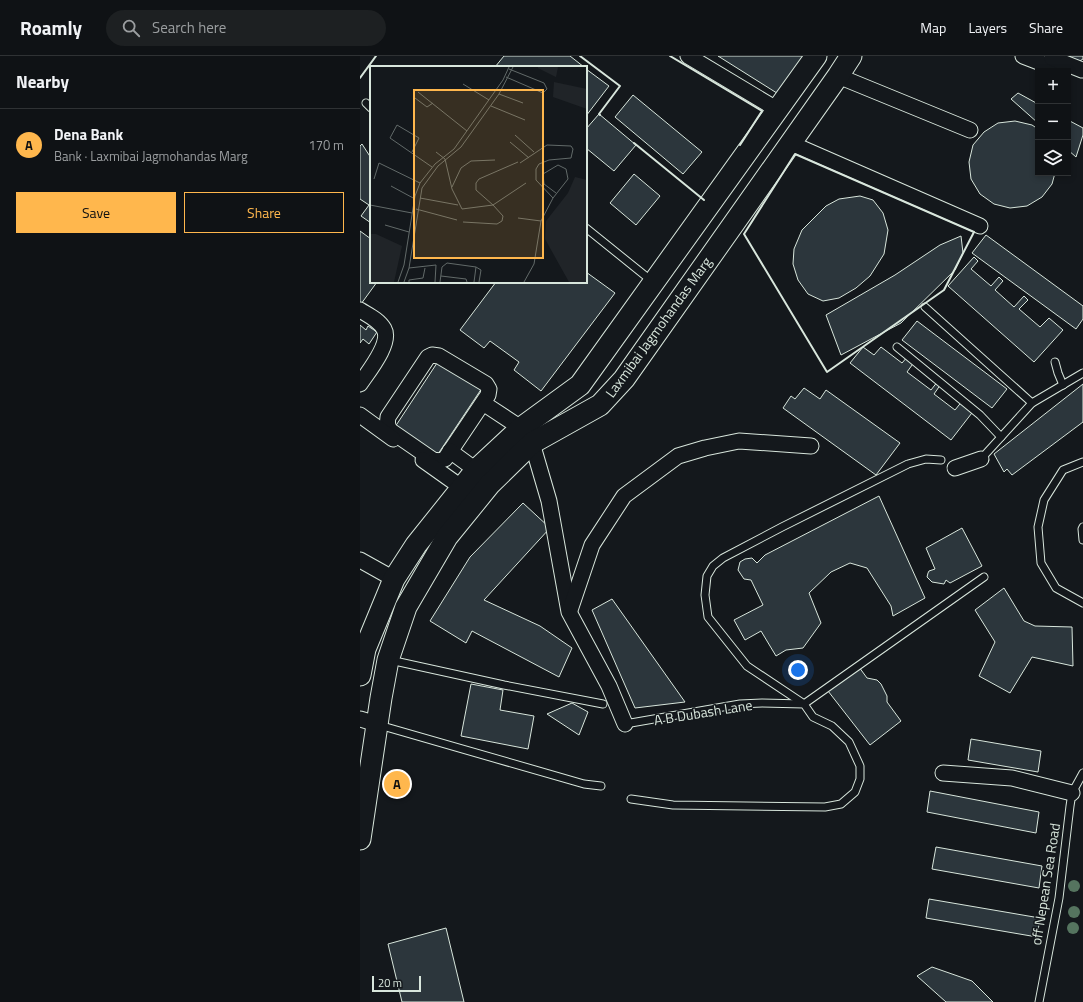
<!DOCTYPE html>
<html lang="en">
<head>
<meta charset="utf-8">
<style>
  :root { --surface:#0f1215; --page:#1d2022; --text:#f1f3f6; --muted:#9b9ea0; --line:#2f3234; --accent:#ffb74d }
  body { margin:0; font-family:"Titillium Web",sans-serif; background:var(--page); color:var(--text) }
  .controls { position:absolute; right:12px; top:12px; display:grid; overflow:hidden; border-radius:0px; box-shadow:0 2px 6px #0003 }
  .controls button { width:36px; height:36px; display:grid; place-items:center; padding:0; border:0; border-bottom:1px solid var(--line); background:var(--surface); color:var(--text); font:20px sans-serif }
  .scale { position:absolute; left:12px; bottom:10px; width:49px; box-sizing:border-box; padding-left:4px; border:2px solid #d8e6dc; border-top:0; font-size:11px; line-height:14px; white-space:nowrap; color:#d8e6dc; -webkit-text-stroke:3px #14181c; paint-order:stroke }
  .you { position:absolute; left:438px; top:614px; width:14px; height:14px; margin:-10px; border:3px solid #fff; border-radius:50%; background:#1a73e8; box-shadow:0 0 0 6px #1a73e833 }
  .badge { display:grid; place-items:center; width:26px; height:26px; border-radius:50%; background:var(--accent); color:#111; font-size:13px; font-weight:700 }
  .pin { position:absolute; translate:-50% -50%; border:2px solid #fff; box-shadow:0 1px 4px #0006 }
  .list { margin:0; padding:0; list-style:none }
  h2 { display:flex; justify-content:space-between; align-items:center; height:52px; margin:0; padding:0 16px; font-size:17px }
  h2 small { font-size:13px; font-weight:400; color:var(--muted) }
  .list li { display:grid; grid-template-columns:26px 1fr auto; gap:12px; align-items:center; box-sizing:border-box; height:72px; padding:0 16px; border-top:1px solid var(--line) }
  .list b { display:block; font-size:15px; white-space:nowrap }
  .list p { margin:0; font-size:13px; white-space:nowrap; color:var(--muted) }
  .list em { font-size:13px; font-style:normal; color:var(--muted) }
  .actions { display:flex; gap:8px; padding:12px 16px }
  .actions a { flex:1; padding:9px 0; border:1px solid var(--accent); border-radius:0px; text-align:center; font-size:14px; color:var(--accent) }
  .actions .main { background:var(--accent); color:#111 }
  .icon { flex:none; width:22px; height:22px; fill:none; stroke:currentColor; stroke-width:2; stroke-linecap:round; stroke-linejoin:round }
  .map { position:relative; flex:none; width:723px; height:946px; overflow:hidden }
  header { display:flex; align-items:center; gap:24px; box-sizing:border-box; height:56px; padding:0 20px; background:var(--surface); border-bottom:1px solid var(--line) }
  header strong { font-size:19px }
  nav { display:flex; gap:22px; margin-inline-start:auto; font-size:14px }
  .search { width:280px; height:36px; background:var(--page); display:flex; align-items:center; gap:10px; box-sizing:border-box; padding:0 14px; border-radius:22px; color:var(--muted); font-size:15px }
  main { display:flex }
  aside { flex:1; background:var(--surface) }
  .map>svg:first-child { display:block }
  .building { fill:#2c363c; stroke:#d8e6dc }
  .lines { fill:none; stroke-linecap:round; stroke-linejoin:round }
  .service-casing { stroke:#d8e6dc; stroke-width:9 }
  .minor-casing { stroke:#d8e6dc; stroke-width:17 }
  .secondary-casing { stroke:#d8e6dc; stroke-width:23 }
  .service { stroke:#14181c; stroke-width:7 }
  .minor { stroke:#14181c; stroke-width:15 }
  .secondary { stroke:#14181c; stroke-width:21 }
  .wall { stroke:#d8e6dc; stroke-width:2 }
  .tree { fill:#55745f }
  .labels { text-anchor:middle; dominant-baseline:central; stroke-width:3; stroke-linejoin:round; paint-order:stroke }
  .street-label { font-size:14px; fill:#d8e6dc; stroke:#14181c }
  .inset-road { fill:none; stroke:#626a69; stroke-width:1 }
  .view { fill:#ffb74d; fill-opacity:0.15; stroke:#ffb74d; stroke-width:2 }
  .inset-edge { fill:none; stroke:#d8e6dc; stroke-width:2 }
</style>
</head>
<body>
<header>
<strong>Roamly</strong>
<div class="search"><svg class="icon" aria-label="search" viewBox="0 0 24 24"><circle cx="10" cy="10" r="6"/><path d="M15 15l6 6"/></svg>Search here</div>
<nav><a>Map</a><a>Layers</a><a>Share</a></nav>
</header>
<main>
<aside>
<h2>Nearby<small></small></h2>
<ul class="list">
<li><span class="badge">A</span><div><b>Dena Bank</b><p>Bank · Laxmibai Jagmohandas Marg</p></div><em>170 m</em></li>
</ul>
<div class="actions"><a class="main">Save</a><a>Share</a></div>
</aside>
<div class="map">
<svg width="723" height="946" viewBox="0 0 723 946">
  <rect width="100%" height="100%" fill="#14181c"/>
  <g class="building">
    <path d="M144,0H210L224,11H135Z"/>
    <path d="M358,0H446L420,39Z"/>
    <path d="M710,0H723V3L715,8Z"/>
    <path d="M226,13L249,30L226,60Z"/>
    <path d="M658,37L678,48V67L651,43Z"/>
    <path d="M273,39L342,96L323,118L255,61Z"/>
    <path d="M239,58L276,89L254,115L226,92V73Z"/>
    <path d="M708,64L723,72V79L716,101L708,94Z"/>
    <path d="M655,65L672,69L678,73V117H695L692,128L682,141L667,150L650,152L634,148L620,138L611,123L609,106L613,89L624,76L638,67Z"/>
    <path d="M2,88L11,102V167L1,160L9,149L0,143V90Z"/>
    <path d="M274,118L300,140L276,169L250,147Z"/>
    <path d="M500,140L513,144L523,157L528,174L524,198L510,220L496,232L479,242L463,245L448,238L438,224L433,208L434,193L442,174L466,150L479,143Z"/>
    <path d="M0,175L11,183V226H17L1,248L0,247Z"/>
    <path d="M626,179L723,250V263L716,273L612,197Z"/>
    <path d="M601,180L603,197L595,214L541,267L481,299L466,259L535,219L580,189Z"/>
    <path d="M614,201L618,205L611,213L631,230L639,221L643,225L635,234L654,251L664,240L668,244L659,253L680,271L689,262L703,274L674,306L588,230Z"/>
    <path d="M226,216L255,237L181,335L154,314L159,306L130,285L124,292L100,274L136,226H226Z"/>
    <path d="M557,265L647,333L632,352L542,284Z"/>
    <path d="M0,269L6,274L8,270L17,276L9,288L3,283L0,287Z"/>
    <path d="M503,291L514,299L521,291L542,307L548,300L555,305L547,316L571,334L578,325L581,328L574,338L595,354L603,344L615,353L591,384L490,307Z"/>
    <path d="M79,304L122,332L78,398L35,371Z"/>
    <path d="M723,328V366L652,419L647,413L644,416L634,398Z"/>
    <path d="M444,332L460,343L466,334L540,387L516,419L423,352L431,340L435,343Z"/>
    <path d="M519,440L565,542L533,560L531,550L507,512L490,507L471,516L449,537L461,567L443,592L426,594L416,600L401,575L385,584L374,564L403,549L391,524L384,523L378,514L380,506L385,503L392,502L397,507L405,499Z"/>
    <path d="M163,447L190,472L124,544L180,570L212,592L199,621L112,575L106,587L70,565L110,501Z"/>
    <path d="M602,472L622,510L590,527L586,524L584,528L572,526L567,521L568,517L569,515L575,513L566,492Z"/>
    <path d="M644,532L664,565L675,570L712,571L713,610L672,601L650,637L619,620L635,586L615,554Z"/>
    <path d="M252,543L325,646L275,652L232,554Z"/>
    <path d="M499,611L507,622L517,624L521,628L527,640V646L541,665L510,689L468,635Z"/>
    <path d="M111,628L143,634L140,654L174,660L168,693L101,680Z"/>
    <path d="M212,647L228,656L219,679L187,658Z"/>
    <path d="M611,683L681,695L678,716L608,704Z"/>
    <path d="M570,735L679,756L676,777L567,756Z"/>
    <path d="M576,791L682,810L679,832L572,813Z"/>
    <path d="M569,843L680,862L677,881L566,862Z"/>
    <path d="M86,872L104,946H42L28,888Z"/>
    <path d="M572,911L612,925L633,946H586L557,920Z"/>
  </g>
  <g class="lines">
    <defs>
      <g id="service">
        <path d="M6,47L11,52"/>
        <path d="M226,172L293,226"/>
        <path d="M565,251L672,347"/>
        <path d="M537,291L620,359L641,381"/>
        <path d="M695,306L698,317L703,329"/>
        <path d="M621,403L672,347L723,317"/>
        <path d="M581,404L566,403L548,408L422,471L363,502L353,510L347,520L345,539L348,561L387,610L444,648L624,521"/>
        <path d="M723,406L703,414L684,444L678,471L681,507L696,532L723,547"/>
        <path d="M723,471L722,473L723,484"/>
        <path d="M30,604L144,629L243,648"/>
        <path d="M265,668L380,648L402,647L444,648L453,661L472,670L489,686L500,710V723L495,736L481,748L465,751L313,749L271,743"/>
        <path d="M19,669L224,728L241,730"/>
        <path d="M679,946L699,842L710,750L712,737L723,717"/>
      </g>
      <g id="minor">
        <path d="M328,0L418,54"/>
        <path d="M663,0L702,15"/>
        <path d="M692,2L722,14H723"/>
        <path d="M478,20L610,74"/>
        <path d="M430,87L620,170"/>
        <path d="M0,254C8,259 19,264 24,273C32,287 8,316 0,328"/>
        <path d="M72,299L79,300L126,328L129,333L128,339L85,403L79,405L73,404L31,375C27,370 27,367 28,361L68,301Z"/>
        <path d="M123,347L161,372L172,387L189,445L209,556L249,630L265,668"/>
        <path d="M0,359L33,383"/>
        <path d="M90,395L116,414"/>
        <path d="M63,404L101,431"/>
        <path d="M595,412L621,403"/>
        <path d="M0,504L34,523"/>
        <path d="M210,554L232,489L264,440L318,400L345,392L379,385L451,390"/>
        <path d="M0,663L17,668"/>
        <path d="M583,717L652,722L712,737"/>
      </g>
      <g id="secondary">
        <path d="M0,619L5,593L34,523L56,489L116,414L161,372L220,329L456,0"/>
        <path d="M0,783L21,642L28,604L46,551L87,481L130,428L172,387L240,349L264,323L478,20L491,0"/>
      </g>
    </defs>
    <use href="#service" class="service-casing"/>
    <use href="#minor" class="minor-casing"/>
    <use href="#secondary" class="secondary-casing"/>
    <use href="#service" class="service"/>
    <use href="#minor" class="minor"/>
    <use href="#secondary" class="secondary"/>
    <g class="wall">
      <path d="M220,0L260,30L239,58L240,59"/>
      <path d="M310,0L402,55L380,89"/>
      <path d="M0,22L16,0"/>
      <path d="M274,87L344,144"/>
      <path d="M435,98L614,176L584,234L467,316L384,178Z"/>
    </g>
  </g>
  <g class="tree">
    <circle cx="714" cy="830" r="6"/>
    <circle cx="714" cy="856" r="6"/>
    <circle cx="713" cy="872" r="6"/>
  </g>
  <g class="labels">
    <g class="street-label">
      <text transform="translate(298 271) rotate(-54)">Laxmibai Jagmohandas Marg</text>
      <text transform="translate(343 656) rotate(-9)">A B Dubash Lane</text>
      <text transform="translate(685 828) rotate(-81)">off Nepean Sea Road</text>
    </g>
  </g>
  <g transform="translate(10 10)">
    <rect width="217" height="217" fill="#14181c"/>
    <path d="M168,1H188L186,11L168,2ZM184,16L217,23V43L183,31ZM205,111L217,114V216H199L175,173L176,155L198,127ZM0,168H6L32,180L24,216H0Z" fill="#202428"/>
    <path class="inset-road" d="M136,11L173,27L177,23L174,17L139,3M93,18L119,34M48,26L97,65M129,28L153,37M45,32L57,41L63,37M121,40L155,54M145,69L164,86M140,76L159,92M42,86L49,72L27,59L20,72L62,101M66,86L75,93L82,123L92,143L123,139L133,150L132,155L127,158L93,156M148,96L109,113L106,117V124L123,139L156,117M150,97L177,79L201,80L203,83L201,92L179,94L169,98L166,103V114L183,132L171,155L164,198L154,216M4,113L9,97L50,117M21,120L45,133M82,121L91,102L101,95L125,94M50,132L88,139M183,132L198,113L196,103L188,99L173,108L174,118L186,127M0,139L42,147M46,143L87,154M148,152L171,155M15,159L39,166M106,201L111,204L109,216M39,202L66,199L65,216M71,210L96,213L97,216M28,216L34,199L45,130L50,117L65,98L84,83L133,14L139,1M34,216L39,202L52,122L68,100L91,81L129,28L143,1M39,216V214L53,212L55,202M70,216L72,201L77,197L106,201L104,216"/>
    <path class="view" d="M44,24H173V192H44Z"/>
    <rect width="217" height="217" class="inset-edge"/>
  </g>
</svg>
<div class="controls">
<button>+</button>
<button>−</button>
<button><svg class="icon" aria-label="layers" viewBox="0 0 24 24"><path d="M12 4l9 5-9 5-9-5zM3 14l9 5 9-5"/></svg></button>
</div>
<div class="scale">20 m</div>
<div class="you"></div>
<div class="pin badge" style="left:37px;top:728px">A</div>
</div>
</main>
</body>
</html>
